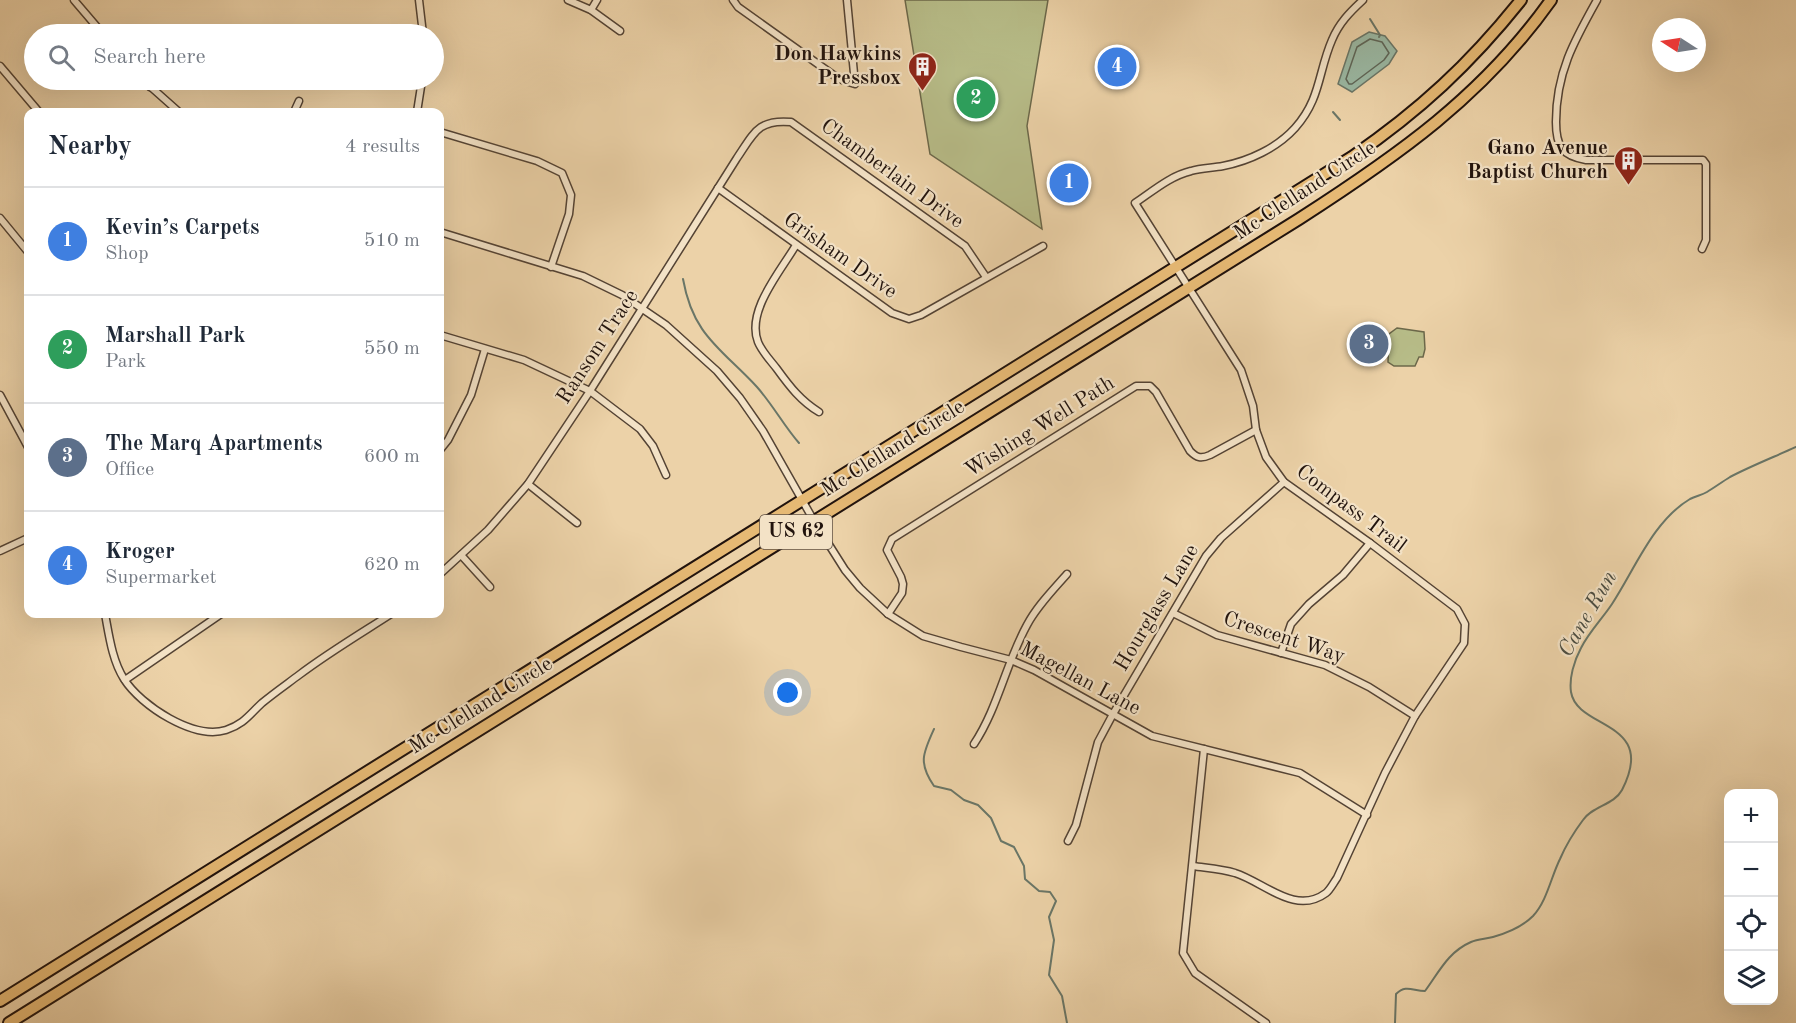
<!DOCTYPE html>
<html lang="en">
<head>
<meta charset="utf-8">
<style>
  :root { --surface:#fff; --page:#f2f2f3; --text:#1f2937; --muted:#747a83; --line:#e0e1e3; --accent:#0f766e }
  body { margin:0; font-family:"Old Standard TT",serif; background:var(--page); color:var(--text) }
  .controls { position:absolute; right:18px; bottom:18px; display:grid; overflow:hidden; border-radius:12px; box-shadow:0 6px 24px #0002 }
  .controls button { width:54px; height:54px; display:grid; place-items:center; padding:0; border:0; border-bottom:2px solid var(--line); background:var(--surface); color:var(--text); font:30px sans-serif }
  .compass { position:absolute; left:1652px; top:18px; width:54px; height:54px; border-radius:50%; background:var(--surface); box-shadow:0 6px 24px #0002; rotate:282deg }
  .you { position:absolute; left:788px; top:693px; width:21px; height:21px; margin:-15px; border:4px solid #fff; border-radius:50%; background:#1a73e8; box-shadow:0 0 0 9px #1a73e833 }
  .badge { display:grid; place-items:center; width:39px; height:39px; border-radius:50%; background:var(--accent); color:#fff; font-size:20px; font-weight:700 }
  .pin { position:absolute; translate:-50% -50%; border:3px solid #fff; box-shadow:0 2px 6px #0006 }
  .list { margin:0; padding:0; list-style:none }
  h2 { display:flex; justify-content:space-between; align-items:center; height:78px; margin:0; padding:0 24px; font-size:26px }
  h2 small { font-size:20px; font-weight:400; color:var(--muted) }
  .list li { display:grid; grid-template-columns:39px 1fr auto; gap:18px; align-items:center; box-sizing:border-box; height:108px; padding:0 24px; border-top:2px solid var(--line) }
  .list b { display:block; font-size:22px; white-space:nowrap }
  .list p { margin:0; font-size:20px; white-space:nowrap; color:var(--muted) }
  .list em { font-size:20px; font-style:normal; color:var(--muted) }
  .icon { flex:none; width:33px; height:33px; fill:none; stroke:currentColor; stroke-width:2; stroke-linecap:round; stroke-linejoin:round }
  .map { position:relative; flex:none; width:1796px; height:1023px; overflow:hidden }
  .search { position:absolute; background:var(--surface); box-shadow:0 6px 24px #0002; left:24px; top:24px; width:420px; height:66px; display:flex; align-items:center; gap:15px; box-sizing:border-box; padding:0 21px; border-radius:33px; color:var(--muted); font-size:22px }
  .panel { position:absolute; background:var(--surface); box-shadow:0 6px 24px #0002; left:24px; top:108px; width:420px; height:510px; border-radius:12px }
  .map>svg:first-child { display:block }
  .green { fill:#b7bc88; stroke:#6c684a; stroke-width:1.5 }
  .water { fill:#9ab8a3; stroke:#6a7667; stroke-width:1.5 }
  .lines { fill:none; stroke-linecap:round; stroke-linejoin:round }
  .shore { stroke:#5e6658; stroke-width:1.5 }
  .stream { stroke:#6a7667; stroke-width:2 }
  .street-casing { stroke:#544334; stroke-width:9 }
  .highway-casing { stroke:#21130d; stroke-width:14 }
  .street { stroke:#f3e2c6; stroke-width:6 }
  .highway { stroke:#e6b974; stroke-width:10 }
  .labels { text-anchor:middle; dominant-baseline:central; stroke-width:4.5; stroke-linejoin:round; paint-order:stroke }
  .shield { fill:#f3e2c6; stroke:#605144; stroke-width:1.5 }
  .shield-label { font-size:20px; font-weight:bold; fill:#21130d }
  .poi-label { font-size:21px; font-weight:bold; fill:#21130d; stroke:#f3e2c6; text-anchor:end }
  .street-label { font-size:21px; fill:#21130d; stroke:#f3e2c6 }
  .water-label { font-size:22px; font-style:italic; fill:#4b4d42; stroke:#f3e2c6 }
</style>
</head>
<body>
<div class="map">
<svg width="1796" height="1023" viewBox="0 0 1796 1023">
  <rect width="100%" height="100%" fill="#ecd2a8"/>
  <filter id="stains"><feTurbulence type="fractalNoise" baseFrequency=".00333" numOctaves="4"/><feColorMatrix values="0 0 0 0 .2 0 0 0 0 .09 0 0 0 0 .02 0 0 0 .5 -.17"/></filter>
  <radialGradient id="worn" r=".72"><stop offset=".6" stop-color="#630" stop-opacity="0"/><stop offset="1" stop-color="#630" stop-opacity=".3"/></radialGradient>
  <g class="green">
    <path d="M905,0H1048L1027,126L1042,229L930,154Z"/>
    <path d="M1397,328L1424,332L1425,349L1423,357H1419L1415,366H1394L1388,362L1389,334Z"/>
  </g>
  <path class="water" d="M1369,32L1385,36L1397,51L1389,64L1352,92L1338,84L1352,42Z"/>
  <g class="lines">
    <path class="shore" d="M1370,39L1382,42L1389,53L1384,60L1352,84H1349L1346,79L1357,47Z"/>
    <g class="stream">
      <path d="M1370,19L1380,35L1379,37"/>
      <path d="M1333,112L1340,120"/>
      <path d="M683,279C693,336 722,349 757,387C773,405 784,426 799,443"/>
      <path d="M934,729C923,753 918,763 934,786L951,790L964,800L978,805L991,818L1001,841L1014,847L1024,866L1025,879L1039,891L1050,892L1056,901L1049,917L1054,940L1049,975L1062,996L1067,1023"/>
      <path d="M1395,1023L1396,994C1406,984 1413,991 1425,991C1439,972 1448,952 1471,942C1478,939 1486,939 1493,937C1507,933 1523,926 1533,916C1547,901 1551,877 1560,859C1566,845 1574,832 1583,820C1592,806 1614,805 1622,790C1658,720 1577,730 1571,692C1569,678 1574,661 1581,648C1589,632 1602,619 1612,604C1635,569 1653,521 1690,499C1696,496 1702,495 1707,492C1715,487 1722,482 1730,477C1751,466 1774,457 1796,447"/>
    </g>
    <defs>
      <g id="street">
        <path d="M74,0L103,34"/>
        <path d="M419,0L423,34"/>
        <path d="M568,0L591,10L620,31"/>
        <path d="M733,0L738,7L839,79L855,84L847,0"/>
        <path d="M1597,0C1574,41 1556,73 1556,122C1556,146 1562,156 1586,160H1703L1706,164V240L1702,249"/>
        <path d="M591,10L597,0"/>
        <path d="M0,66L39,112"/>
        <path d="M143,80L179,112"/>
        <path d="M150,87L156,80"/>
        <path d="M294,112L299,101"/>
        <path d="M417,112L422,80"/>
        <path d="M440,132L537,161L562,173L571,195L569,214L551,267"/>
        <path d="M718,188L892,313L909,319L921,315L1043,246"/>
        <path d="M0,218L28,252"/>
        <path d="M440,232L583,276L622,295L666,325L717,371L740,398L763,431L814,521L845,570L860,588L888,614L923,636L961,647L1011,660L1034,670L1152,736L1300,773L1367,815"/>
        <path d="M796,245C780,272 746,311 758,342C762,352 771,361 777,369C790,387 801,401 819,412"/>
        <path d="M440,335L524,360L590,391L640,429L653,446L666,475"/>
        <path d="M0,395L28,447"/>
        <path d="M440,450L448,440L471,395L485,349"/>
        <path d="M528,484L577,523"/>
        <path d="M0,551L28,538"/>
        <path d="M461,555L490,587"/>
        <path d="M440,574L488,530L528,484L590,391L737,158C754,133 758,119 791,122L965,246L986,277"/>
        <path d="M1173,613L1217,635L1325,665L1369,687L1415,716"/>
        <path d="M105,614C109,635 112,660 124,679C141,706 194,740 226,730C244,724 249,715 262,703C274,693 287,684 299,675C328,653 360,634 391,614"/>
        <path d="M888,614L902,593L903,584L901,577L887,550L892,539L1136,386H1150L1156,392L1190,451C1197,458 1201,459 1210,455L1256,430"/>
        <path d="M1281,653L1291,624L1309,604L1343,575L1370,543"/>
        <path d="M125,680L221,614"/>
        <path d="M974,744C998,708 1006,663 1027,625C1037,606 1053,590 1067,574"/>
        <path d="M1204,749L1183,953L1195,973L1266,1023"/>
        <path d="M1068,841L1076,825L1098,742L1113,714L1206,556L1221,538L1284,482"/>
        <path d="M1193,866C1206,868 1221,869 1235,873C1264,882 1295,916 1326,893C1330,890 1334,882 1337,878L1385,773L1415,716L1464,643L1465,624L1457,609L1370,543L1284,482L1266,457L1256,430L1253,406L1241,370L1135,203C1153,191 1170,176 1191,171C1201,168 1212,168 1223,166C1249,161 1277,148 1295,128C1321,99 1318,72 1332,40C1339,23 1350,12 1363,0"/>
      </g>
      <g id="highway">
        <path d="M0,1001L1352,157C1419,111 1470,64 1521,0"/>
        <path d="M9,1023L1299,219C1397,156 1483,96 1551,0"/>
      </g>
    </defs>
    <use href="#street" class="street-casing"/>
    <use href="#highway" class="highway-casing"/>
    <use href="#street" class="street"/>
    <use href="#highway" class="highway"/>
  </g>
  <defs>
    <symbol id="building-pin" viewBox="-11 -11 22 30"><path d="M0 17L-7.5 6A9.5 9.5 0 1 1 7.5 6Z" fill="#8f2418" stroke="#f3e2c6"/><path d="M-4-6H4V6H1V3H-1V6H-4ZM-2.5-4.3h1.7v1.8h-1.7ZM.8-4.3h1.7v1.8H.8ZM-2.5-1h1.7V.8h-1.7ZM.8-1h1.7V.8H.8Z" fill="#fff"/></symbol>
  </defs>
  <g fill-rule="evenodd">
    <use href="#building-pin" x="906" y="50" width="33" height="45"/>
    <use href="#building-pin" x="1612" y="144" width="33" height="45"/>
  </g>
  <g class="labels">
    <rect class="shield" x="760" y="515" width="72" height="34" rx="4.5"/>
    <g class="shield-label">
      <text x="796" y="532">US 62</text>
    </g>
    <g class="poi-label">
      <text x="901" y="54">Don Hawkins<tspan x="901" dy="24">Pressbox</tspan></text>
      <text x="1608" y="148">Gano Avenue<tspan x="1608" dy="24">Baptist Church</tspan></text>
    </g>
    <g class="street-label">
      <text transform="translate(892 174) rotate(36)">Chamberlain Drive</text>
      <text transform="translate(1305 191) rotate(-33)">Mc Clelland Circle</text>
      <text transform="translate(840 256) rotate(35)">Grisham Drive</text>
      <text transform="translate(598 347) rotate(-57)">Ransom Trace</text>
      <text transform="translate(1040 427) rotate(-32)">Wishing Well Path</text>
      <text transform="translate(893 449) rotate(-32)">Mc Clelland Circle</text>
      <text transform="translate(1351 509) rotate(37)">Compass Trail</text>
      <text transform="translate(1157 608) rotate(-59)">Hourglass Lane</text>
      <text transform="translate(1284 638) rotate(18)">Crescent Way</text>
      <text transform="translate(1080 679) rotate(28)">Magellan Lane</text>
      <text transform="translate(481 706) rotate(-32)">Mc Clelland Circle</text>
    </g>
    <g class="water-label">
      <text transform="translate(1588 614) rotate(-60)">Cane Run</text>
    </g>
  </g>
  <rect width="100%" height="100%" filter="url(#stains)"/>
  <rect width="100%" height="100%" fill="url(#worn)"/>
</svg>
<div class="controls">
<button>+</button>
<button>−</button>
<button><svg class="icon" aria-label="locate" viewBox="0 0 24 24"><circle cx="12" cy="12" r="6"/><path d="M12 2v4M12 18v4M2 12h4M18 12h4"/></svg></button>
<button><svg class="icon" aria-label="layers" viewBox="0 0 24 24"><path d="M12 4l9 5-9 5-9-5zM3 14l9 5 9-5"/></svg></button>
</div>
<svg class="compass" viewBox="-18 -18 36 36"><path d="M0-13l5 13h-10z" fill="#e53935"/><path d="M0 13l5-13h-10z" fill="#747a83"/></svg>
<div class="you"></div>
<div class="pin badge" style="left:1069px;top:183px;background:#3f7fe0">1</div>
<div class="pin badge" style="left:976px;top:99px;background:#2e9e5b">2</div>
<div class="pin badge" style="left:1369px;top:344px;background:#5c6f8a">3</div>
<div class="pin badge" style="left:1117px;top:67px;background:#3f7fe0">4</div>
<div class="search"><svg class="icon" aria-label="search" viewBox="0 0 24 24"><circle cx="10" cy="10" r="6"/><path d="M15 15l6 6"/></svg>Search here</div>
<section class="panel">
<h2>Nearby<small>4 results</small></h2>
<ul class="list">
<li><span class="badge" style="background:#3f7fe0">1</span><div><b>Kevin’s Carpets</b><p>Shop</p></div><em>510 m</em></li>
<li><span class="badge" style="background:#2e9e5b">2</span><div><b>Marshall Park</b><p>Park</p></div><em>550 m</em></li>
<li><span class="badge" style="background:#5c6f8a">3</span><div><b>The Marq Apartments</b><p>Office</p></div><em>600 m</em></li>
<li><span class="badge" style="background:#3f7fe0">4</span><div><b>Kroger</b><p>Supermarket</p></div><em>620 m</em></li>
</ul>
</section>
</div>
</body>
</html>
